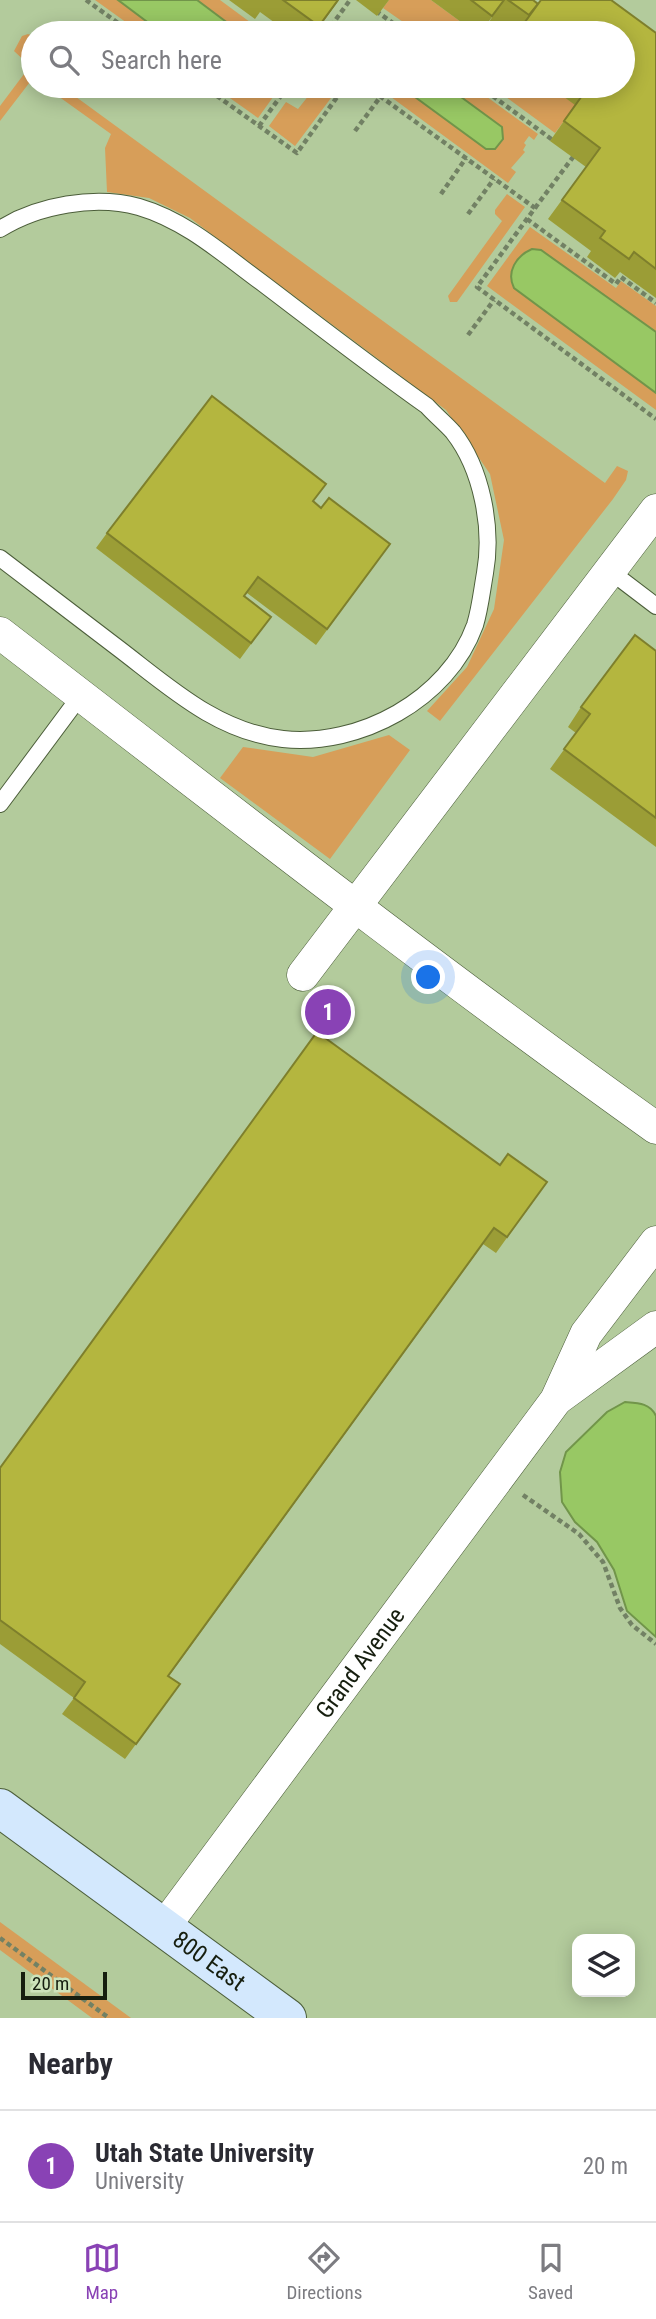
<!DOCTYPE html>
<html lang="en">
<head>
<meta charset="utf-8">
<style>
  :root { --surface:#fff; --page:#f7f7f7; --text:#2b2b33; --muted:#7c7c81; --line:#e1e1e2; --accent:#8942b5 }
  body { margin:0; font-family:"Roboto Condensed",sans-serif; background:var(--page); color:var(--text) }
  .controls { position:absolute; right:21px; bottom:21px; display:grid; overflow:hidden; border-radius:14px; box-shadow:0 4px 18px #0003 }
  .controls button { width:63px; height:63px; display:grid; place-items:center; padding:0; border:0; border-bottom:2px solid var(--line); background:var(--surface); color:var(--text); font:35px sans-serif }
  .scale { position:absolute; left:21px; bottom:18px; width:86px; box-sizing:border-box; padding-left:7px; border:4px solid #161e0f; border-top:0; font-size:19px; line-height:24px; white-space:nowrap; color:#161e0f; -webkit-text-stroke:5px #cde3ba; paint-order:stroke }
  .you { position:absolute; left:429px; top:978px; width:24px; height:24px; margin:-18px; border:5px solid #fff; border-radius:50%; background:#1a73e8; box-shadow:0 0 0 10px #1a73e833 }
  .badge { display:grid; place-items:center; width:46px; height:46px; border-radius:50%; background:var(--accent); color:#fff; font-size:23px; font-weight:700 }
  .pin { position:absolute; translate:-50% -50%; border:4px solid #fff; box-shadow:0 2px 7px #0006 }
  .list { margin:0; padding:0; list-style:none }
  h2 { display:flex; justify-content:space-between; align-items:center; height:91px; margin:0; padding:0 28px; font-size:30px }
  h2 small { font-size:23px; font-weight:400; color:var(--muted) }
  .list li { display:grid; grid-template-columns:46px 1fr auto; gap:21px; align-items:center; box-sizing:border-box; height:112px; padding:0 28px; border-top:2px solid var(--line) }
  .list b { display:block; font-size:26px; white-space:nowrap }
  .list p { margin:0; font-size:23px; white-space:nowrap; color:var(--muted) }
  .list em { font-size:23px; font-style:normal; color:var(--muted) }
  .icon { flex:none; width:38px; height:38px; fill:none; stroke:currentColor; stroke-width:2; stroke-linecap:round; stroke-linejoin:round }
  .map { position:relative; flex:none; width:656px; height:2018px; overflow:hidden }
  .search { position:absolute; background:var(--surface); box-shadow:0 4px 18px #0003; left:21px; right:21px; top:21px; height:77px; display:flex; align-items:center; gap:18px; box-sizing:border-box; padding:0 24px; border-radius:38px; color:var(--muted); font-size:26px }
  .sheet { height:203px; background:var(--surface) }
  nav { display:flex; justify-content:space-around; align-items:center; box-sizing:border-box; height:98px; border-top:2px solid var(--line); background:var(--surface); font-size:19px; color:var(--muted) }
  nav a { display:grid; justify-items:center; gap:4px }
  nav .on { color:var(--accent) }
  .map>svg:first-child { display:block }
  .built { fill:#b3cb9c; fill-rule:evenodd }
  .green { fill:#d79e59 }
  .water { fill:#98c864; stroke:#71954a; stroke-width:2 }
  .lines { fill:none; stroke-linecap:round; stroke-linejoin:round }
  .lane-casing { stroke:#4c5e3a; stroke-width:18 }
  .street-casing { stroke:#4c5e3a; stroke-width:33 }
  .secondary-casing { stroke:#4c5e3a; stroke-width:40 }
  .path { stroke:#728164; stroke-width:4.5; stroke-dasharray:5 3.5; stroke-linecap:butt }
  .lane { stroke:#fff; stroke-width:16 }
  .street { stroke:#fff; stroke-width:32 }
  .secondary { stroke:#d3e8fd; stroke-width:38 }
  .wall { fill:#9b9d36 }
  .building { fill:#b4b63f; stroke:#7e7f2c; stroke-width:2 }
  .labels { text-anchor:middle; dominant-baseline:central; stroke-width:7; stroke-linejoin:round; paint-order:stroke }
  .street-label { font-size:24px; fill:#161e0f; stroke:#cde3ba }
</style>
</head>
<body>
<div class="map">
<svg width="656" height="2018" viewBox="0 0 656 2018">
  <rect width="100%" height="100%" fill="#c1d6ad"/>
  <path class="built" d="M0,0H656V2018H0ZM33,33H623V86H33ZM577,1939H630V1992H577Z"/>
  <g class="green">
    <path d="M95,0H220L265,33H141Z"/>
    <path d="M389,0H431L476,33H419L383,8Z"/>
    <path d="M28,34L33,36V59L30,63L33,65V78L0,121V106L30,66L14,51L22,36Z"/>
    <path d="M44,86H61L605,483L617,466L628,471L626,480L613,499L440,721L427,711L467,667L494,609L504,540L490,474L446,410L190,218L149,198L107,192L105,148L111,134Z"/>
    <path d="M213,86H281L258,118Z"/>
    <path d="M308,86H340L295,146L269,126L286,102L298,109L313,90Z"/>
    <path d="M376,86H472L538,134L534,140L529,136L524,143L526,145L523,150L525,152L511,168L516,172L508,183Z"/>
    <path d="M491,86H549L576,105L555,133Z"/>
    <path d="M507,194L525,207L457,302H450L448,296L502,221L495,214V210Z"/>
    <path d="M530,227L616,288L621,281L656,306V410L487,286Z"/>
    <path d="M389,735L410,750L330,859L220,778L243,747L313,757Z"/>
    <path d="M0,1922L131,2018H92L0,1950Z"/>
  </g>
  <g class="water">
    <path d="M118,0H197L241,33H162Z"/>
    <path d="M400,86H446L502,127L503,139L495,149H486Z"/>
    <path d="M532,249L541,250L656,332V393L514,288C506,272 516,256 532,249Z"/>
    <path d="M625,1402C638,1403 650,1403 656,1416V1637L627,1611L614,1570L597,1542L575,1522L562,1502L560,1472L566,1452L607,1412Z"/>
  </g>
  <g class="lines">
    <defs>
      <g id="lane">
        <path d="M0,229C38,205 95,195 139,207C187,221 225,256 265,285C319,326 372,367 427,406C435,415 445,423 453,432C482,469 493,528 485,573C482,590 480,609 475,625C448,700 359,747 283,739C217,732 168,686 118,648C79,618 39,588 0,558"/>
        <path d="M610,571L656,606"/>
        <path d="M0,804L81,695"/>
      </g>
      <g id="street">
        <path d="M0,633C217,800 433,969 656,1128"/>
        <path d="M303,975L656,510"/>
        <path d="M557,1399L656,1327"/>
        <path id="s1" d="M164,1927L556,1400L586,1334L656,1242"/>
      </g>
      <g id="secondary">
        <path id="s2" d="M0,1808L287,2018"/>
      </g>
    </defs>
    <use href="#lane" class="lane-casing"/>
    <use href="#street" class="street-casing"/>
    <use href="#secondary" class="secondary-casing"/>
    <g class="path">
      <path d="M86,0L132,33"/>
      <path d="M376,11L407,33"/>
      <path d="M326,33L350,0"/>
      <path d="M494,33L497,29"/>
      <path d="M203,86L297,153L345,86"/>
      <path d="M366,86L535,208L477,287L656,419"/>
      <path d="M479,86L554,141"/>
      <path d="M259,126L288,86"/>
      <path d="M355,131L381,96"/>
      <path d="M441,194L466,158"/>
      <path d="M535,208L576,153"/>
      <path d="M468,214L494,179"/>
      <path d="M527,219L616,284L621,277L656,303"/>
      <path d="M468,335L494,300"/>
      <path d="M523,1495L579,1534L603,1562L620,1608L632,1625L656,1644"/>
      <path d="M0,1938L109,2018"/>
    </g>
    <use href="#lane" class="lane"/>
    <use href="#street" class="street"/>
    <use href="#secondary" class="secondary"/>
  </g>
  <g class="wall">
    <path d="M229,0H339L315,33H289L260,12L255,19Z"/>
    <path d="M356,0H389L377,16Z"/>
    <path d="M431,0H533L538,4L656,33V298L620,272L615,278L587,257L591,251L548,219L586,167L550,141L575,105L549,86H623V33H504L489,22L495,13L480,33H476Z"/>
    <path d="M314,502L321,508L390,544L316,645L247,593L244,597L271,617L240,659L96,548L107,533Z"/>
    <path d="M656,651V847L550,769L576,733L568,727L581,707Z"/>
    <path d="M500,1165L547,1182L496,1253L483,1244L169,1676L180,1684L125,1759L62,1714L74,1698L0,1644V1468Z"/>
  </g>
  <g class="building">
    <path d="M283,0H338L319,26Z"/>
    <path d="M471,0H504L492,16Z"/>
    <path d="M508,0H533L538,4L529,15Z"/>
    <path d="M541,0H611L656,33V269L634,252L629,259L600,238L605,231L562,200L600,148L564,121L589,86H623V33H517Z"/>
    <path d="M212,396L326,484L313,501L321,508L329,498L390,544L327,629L258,577L244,596L271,617L251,643L107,533Z"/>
    <path d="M635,635L656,651V818L564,749L590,714L581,707Z"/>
    <path d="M317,1032L500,1165L508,1154L547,1182L507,1237L494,1228L168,1676L180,1684L136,1744L74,1698L85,1682L0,1620V1468Z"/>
  </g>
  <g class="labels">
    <g class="street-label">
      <text stroke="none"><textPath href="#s1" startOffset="329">Grand Avenue</textPath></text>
      <text stroke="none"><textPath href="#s2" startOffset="259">800 East</textPath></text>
    </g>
  </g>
</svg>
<div class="controls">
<button><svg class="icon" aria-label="layers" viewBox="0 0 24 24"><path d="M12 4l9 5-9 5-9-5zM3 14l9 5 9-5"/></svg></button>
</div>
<div class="scale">20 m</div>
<div class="you"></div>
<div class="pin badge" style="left:328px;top:1012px">1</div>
<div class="search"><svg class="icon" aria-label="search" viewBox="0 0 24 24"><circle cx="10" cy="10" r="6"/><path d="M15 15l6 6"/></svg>Search here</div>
</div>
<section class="sheet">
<h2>Nearby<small></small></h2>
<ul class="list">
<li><span class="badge">1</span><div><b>Utah State University</b><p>University</p></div><em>20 m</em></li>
</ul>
</section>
<nav>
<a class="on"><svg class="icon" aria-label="map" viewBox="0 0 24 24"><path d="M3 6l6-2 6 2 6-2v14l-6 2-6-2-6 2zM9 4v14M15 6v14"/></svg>Map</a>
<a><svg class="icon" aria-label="directions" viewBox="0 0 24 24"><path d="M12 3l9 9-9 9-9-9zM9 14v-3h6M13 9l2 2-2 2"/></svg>Directions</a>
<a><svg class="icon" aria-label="saved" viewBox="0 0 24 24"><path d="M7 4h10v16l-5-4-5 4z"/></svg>Saved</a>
</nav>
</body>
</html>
